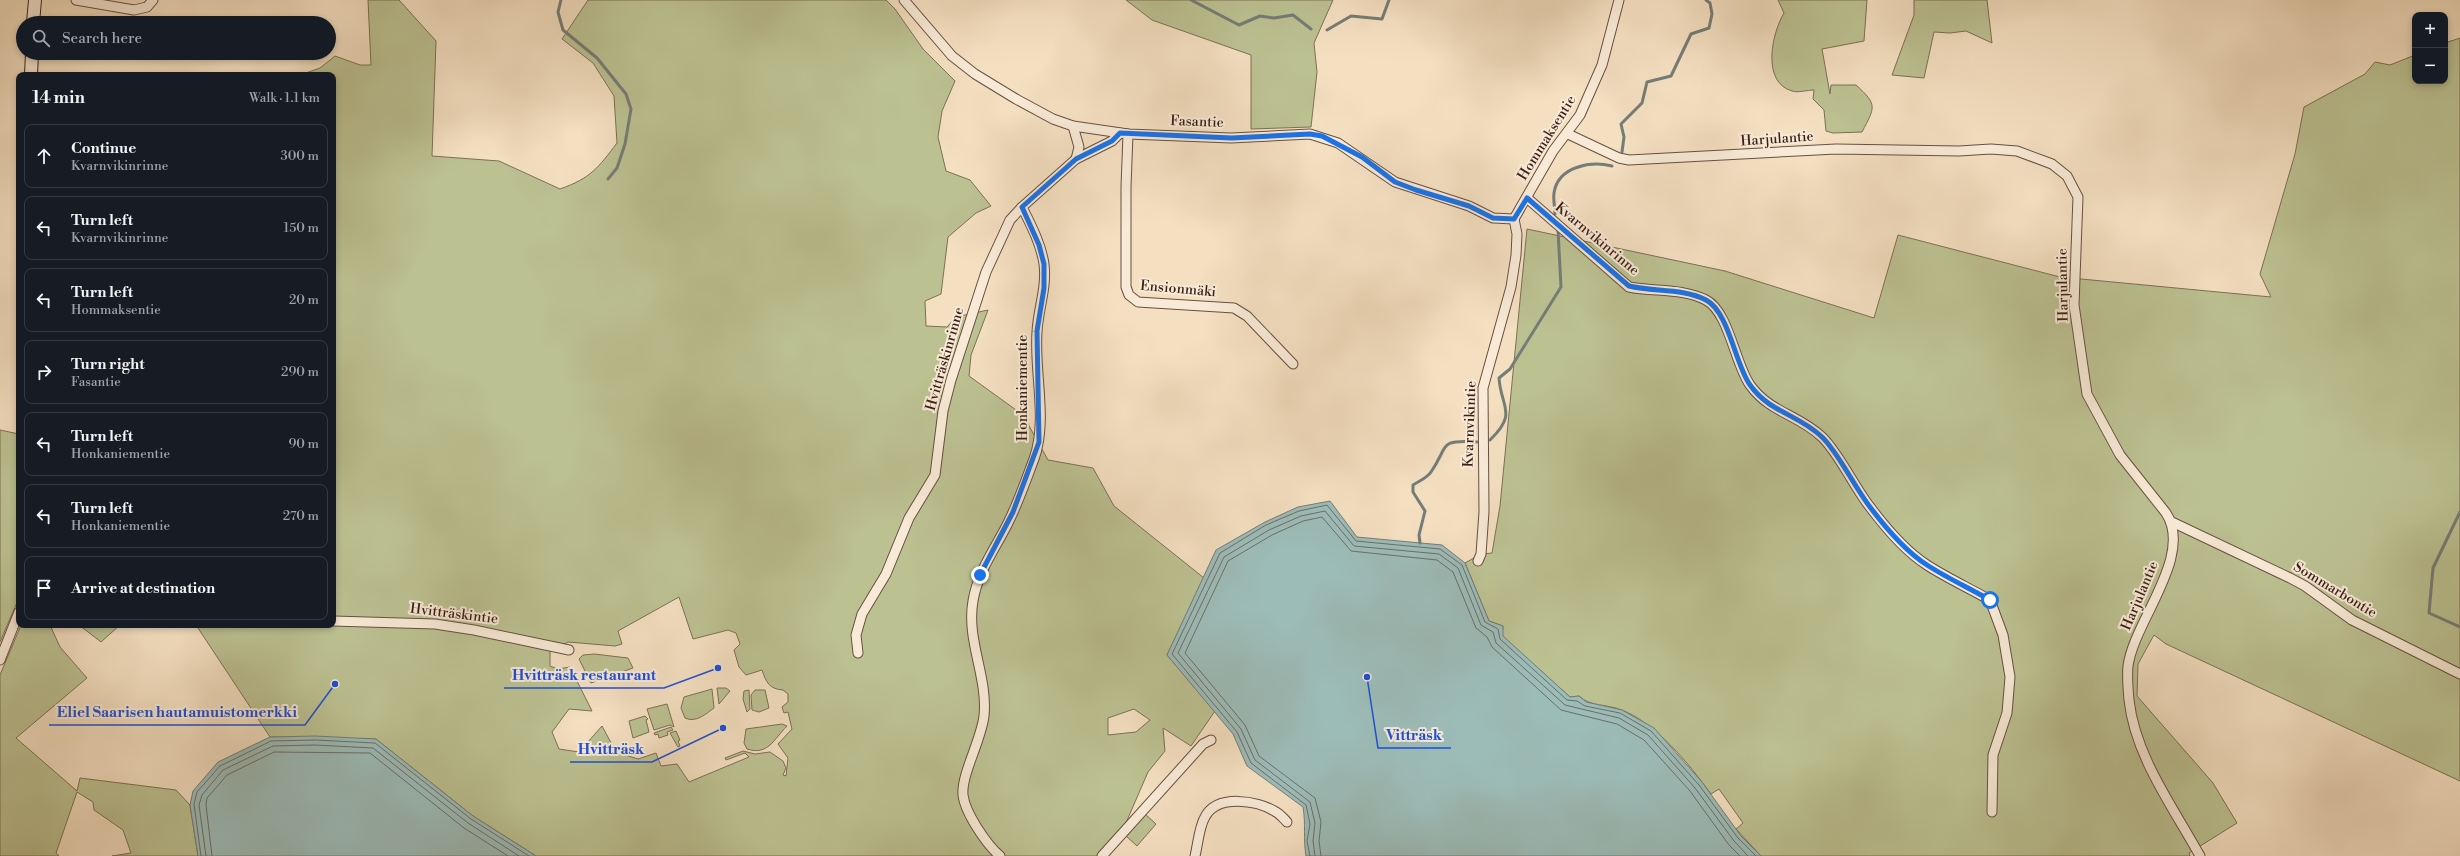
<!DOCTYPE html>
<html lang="en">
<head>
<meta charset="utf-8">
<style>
  :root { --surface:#171b24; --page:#20242c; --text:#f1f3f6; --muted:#9ea1a6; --line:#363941 }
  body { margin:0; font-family:"Libre Bodoni",serif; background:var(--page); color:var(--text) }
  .controls { position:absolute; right:12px; top:12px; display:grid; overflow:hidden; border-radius:8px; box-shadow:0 2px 6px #0003 }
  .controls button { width:36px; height:36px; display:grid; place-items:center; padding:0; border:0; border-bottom:1px solid var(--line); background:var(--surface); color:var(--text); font:20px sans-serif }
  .stop { position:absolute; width:12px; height:12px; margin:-9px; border:3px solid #1a73e8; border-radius:50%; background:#fff }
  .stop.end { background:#1a73e8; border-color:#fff; box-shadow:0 1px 4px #0008 }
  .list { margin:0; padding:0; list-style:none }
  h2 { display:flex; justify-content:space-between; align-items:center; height:52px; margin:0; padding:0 16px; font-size:17px }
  h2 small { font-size:13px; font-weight:400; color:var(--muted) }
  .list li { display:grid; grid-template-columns:26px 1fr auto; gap:12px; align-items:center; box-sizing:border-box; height:64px; margin:0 8px 8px; padding:0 8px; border:1px solid var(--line); border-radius:8px }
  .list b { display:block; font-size:15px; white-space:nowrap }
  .list p { margin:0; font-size:13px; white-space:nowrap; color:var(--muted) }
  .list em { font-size:13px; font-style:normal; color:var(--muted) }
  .icon { flex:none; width:22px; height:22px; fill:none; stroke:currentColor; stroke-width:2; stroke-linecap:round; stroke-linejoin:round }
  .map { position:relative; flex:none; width:2460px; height:856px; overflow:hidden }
  .search { position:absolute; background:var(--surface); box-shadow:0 2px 6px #0003; left:16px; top:16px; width:320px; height:44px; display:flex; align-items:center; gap:10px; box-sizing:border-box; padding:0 14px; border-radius:22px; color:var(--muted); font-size:15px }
  .panel { position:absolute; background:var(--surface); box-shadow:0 2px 6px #0003; left:16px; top:72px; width:320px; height:556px; border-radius:8px }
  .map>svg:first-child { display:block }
  .green { fill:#bcc192; stroke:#7c7054; fill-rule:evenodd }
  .water { fill:#9cbcb8; stroke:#757d77 }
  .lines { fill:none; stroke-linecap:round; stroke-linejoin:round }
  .shore { stroke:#6c6e66; stroke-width:1 }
  .stream { stroke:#757d77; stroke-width:3 }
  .street-casing { stroke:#694f40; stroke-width:11 }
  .secondary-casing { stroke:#3b1f15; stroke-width:14 }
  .street { stroke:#f8ead7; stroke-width:9 }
  .secondary { stroke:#f8ead7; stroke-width:12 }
  .route { stroke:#1a73e8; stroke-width:5 }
  .labels { text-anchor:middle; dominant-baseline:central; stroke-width:4; stroke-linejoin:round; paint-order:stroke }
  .street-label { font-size:14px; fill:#3b1f15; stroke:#f8ead7 }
  .leader { fill:none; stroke:#1d4ed8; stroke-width:1.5 }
  .callout-dot { fill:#1d4ed8; stroke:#f8ead7; stroke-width:1.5 }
  .callout-label { font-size:15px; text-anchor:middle; font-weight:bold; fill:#1d4ed8; stroke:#f8ead7; stroke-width:4; stroke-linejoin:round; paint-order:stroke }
</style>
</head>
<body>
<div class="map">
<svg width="2460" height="856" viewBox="0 0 2460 856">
  <rect width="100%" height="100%" fill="#f4dfc1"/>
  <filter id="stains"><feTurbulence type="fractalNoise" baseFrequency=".005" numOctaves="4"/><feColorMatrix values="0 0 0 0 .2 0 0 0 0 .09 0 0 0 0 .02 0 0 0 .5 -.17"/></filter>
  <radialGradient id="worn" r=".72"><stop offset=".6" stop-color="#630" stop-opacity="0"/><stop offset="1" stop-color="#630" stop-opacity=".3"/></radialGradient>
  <g class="green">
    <path d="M368,0H399L436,41L432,156L499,161L560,189C591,178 598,168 617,143L614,96L593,63L562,39L588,0H886L895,9L923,49L955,81L942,111L938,137L946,171L970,180L991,206L976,213L948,237L941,294L925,301L926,326L947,327L956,317L988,310L971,355L969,376L1023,415L1048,460L1093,468L1114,506L1204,578L1167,655L1215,711L1191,746L1163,728L1165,751L1148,772L1125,825L1097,856H536L473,816L376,739L270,737L196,625H333V75H300L320,68L335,56L360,65H371ZM679,597L693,639L728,630L736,633L740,644L734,650L739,667L746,675L762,670C766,682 769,689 783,690L788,694V702L782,707L784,713L788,712L792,729L778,744L788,758L786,776L783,775L786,768L783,761L770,752L755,754L743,751L725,758L726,760L745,753L749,757L689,782L677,764L661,766L656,753L638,759L616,752L602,726L579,752L559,749L552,732L569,709L592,711L570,667L558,669L550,666V652L568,642L615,646L622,644L618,631ZM1134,709L1150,720L1136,732L1108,735V718Z"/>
    <path d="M1126,0H1333L1314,43L1317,72L1311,127L1251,129V55L1152,20Z"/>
    <path d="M1778,0H1867L1864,41L1822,49L1830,94L1831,85H1856C1878,105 1875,107 1862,132L1833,133L1826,131L1824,110L1813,99L1814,90C1807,90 1798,93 1792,91C1761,82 1772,33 1784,13Z"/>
    <path d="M1914,0H1987L1992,43L1966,31L1950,33L1934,32L1924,78L1892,75L1914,15Z"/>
    <path d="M2460,38V781L2166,644L2154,635L2138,664L2137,696L2213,783L2237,823L2189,853L2190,856H1761L1736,829L1743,823L1719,789L1711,794C1689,764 1657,724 1622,710C1607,704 1591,707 1579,696L1570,697L1502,636L1503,626L1489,621L1465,563L1481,554L1492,553L1500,506L1527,229L1725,271L1874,318L1898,235L2060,277L2271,297L2260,274L2295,154L2304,107L2365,74L2375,62L2390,65L2415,55V81H2445V43Z"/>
    <path d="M0,430L19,434V598L0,642Z"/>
    <path d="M21,625H50L60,647L87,678L16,738L77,791L80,778L176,790L190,805L198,856H112L131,853L123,830L94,810L93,802L77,792L56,853L59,856H0V675Z"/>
    <path d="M79,625H120L101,642Z"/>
    <path d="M594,654L628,658L633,668L591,683L579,659L583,655Z"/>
    <path d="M717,688H726L730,691L719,704Z"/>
    <path d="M712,689L714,708C706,714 696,723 685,718L681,708L684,697Z"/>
    <path d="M749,690L750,709L747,712L743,699L744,691Z"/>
    <path d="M755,690H765L769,708L759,712L752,710L751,695Z"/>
    <path d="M667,704L674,727L670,725L654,730L647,709Z"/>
    <path d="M645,716L648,719L646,720L649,732L633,738L629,721Z"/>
    <path d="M782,724L787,726C774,739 768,756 747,749L744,743L746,729Z"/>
    <path d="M671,727L673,730L667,732L668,735L659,738L658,734L655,735L654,733Z"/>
    <path d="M676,731L680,740L678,741L680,746L678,747L670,733Z"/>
    <path d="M1145,814L1156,824L1137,846L1126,836Z"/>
  </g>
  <g class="water">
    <path d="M1330,501L1357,537L1442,545L1465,563L1489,621L1503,626V636L1570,697L1579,696L1586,702L1622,710L1654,728L1702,782L1741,836L1761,856H1306C1303,839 1306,824 1303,807L1247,766L1233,734L1167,655L1216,550L1265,522L1298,507Z"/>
    <path d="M315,736L376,739L473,816L536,856H198L190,805L193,791L218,762L270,737Z"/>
  </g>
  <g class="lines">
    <g class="shore">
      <path d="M201,856L194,804L197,792L220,766L271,741L315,740L375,743L471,819L529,856"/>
      <path d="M206,856L199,805L202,795L223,770L273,746L315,745L373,748L468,823L519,856"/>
      <path d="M212,856L206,805L207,798L227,775L274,752L370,753L464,828L508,856"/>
      <path d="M1310,856L1307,841L1310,824L1306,805L1251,763L1237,732L1172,654L1220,553L1266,525L1299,511L1327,505L1356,541L1440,549L1462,565L1485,622L1498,629L1500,639L1567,700L1577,701L1585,706L1620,713L1651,731L1699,785L1738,838L1756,856"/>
      <path d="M1315,856L1313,841L1315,823L1310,802L1255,760L1241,729L1178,653L1224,557L1269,530L1301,516L1325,511L1354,546L1439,554L1458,568L1481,625L1493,632L1496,643L1565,705L1619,718L1648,735L1695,788L1734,841L1748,856"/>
      <path d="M1321,856L1319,841L1321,822L1315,798L1259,756L1245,725L1185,653L1228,561L1272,535L1303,521L1322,517L1351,551L1437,560L1453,572L1476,628L1487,637L1492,647L1561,710L1617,724L1644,740L1690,791L1729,845L1740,856"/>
    </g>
    <g class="stream">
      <path d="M561,0L558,12L563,30L597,58L626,94L631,109L625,144L617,168L608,179"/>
      <path d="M1191,0L1239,25L1260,16L1274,18L1293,15L1311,29"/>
      <path d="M1327,30L1351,16L1382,19L1389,0"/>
      <path d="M1622,152L1624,137L1621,124L1642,103L1647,82L1671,76L1691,34L1709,28L1712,14L1710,3L1706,0"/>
      <path d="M1555,214C1555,208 1553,199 1554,193C1558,166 1591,161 1612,166"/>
      <path d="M1490,440C1518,413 1501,408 1499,378L1510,369L1561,287L1558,230"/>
      <path d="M2460,512L2433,568L2429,613L2460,627"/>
      <path d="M1420,543L1419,535L1425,511L1413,492V485C1419,481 1427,478 1431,472C1449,446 1438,439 1477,442"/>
    </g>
    <defs>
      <g id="street">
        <path d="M76,0L134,10L147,7L153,0"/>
        <path d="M904,0L952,56L975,74L1016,99L1053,119L1073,126L1128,134L1231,138L1310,134L1338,143L1395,182L1469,206L1493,218L1514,219"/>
        <path d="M1073,126L1079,147L1076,159"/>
        <path d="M1128,134L1126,187V287L1129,295L1138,302L1234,308L1247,316L1293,364"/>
        <path d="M1568,134L1619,158L1629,160L1836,149L1959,151L1991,149L2017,151L2052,164L2067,176L2078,197L2074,305L2087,394L2120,455L2166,513C2194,556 2134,621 2128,666C2127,676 2128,689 2129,700C2135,756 2173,807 2200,856"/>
        <path d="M1527,198L1629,287C1654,292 1683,288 1706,300C1729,312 1735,364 1750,385C1770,413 1798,414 1822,437C1838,452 1855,488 1870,507C1885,527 1905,551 1927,565C1947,578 1969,588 1990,600L2003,635L2010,677L2007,713L1993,755L1992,812"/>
        <path d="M1514,219L1553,151L1580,115L1602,65L1619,0"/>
        <path d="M2172,522L2290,578L2305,586L2352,620L2460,674"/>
        <path d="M1478,561L1481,554L1484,512L1483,388L1511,287L1516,255L1517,234L1514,219"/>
        <path d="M333,621L435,624L474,630L569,650"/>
        <path d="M858,653L856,635L862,614L886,574L909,518L935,475L943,411L951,380L986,272L1010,220L1022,207"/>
        <path d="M0,660L19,612"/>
        <path d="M1000,856C987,845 965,813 963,795C961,775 981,741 984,716C988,677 966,640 973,601C978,571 995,549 1008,523C1018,503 1026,480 1034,459C1048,420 1034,373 1037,332C1038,309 1047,288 1044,264C1041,244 1031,225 1022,207L1076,159L1112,141L1120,133"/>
        <path d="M1102,856L1203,744L1211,740"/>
        <path d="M1195,856C1198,844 1199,827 1205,817C1217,794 1257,800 1276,812C1280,814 1284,819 1287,822"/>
      </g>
      <g id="secondary">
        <path d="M33,23L35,0"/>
        <path d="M31,75L32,53"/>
      </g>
    </defs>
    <use href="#street" class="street-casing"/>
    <use href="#secondary" class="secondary-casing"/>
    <use href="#street" class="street"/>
    <use href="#secondary" class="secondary"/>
  </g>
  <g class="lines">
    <path class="route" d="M980,575L1013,512L1039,442L1037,331L1044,288V264L1039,245L1022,207L1076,159L1112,141L1120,133L1232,138L1310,134L1322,136L1362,157L1395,182L1416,190L1469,206L1493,218L1514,219L1527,198L1629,286C1654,292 1683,288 1706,300C1729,312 1735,364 1750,385C1770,413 1798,414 1822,437C1838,452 1855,488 1870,507C1885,527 1905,551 1927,565C1947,578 1969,588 1990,600"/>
  </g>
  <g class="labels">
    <g class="street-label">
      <text transform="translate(1197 122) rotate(2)">Fasantie</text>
      <text transform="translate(1547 138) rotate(-58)">Hommaksentie</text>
      <text transform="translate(1777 139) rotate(-4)">Harjulantie</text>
      <text transform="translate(1597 239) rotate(40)">Kvarnvikinrinne</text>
      <text transform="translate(2063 285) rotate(-91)">Harjulantie</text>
      <text transform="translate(1178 289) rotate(5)">Ensionmäki</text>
      <text transform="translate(945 359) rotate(-74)">Hvitträskinrinne</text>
      <text transform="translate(1023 388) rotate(-90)">Honkaniementie</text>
      <text transform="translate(1470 424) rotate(-88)">Kvarnvikintie</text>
      <text transform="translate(2335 590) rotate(31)">Sommarbontie</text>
      <text transform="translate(2140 596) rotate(-67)">Harjulantie</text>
      <text transform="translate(454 614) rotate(7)">Hvitträskintie</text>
    </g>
  </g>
  <path class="leader" d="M718 668L664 688H504M335 684L305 725H49M1367 677L1378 748H1451M723 728L652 762H570"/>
  <g class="callout-dot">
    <circle cx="718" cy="668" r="4"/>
    <circle cx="335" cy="684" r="4"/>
    <circle cx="1367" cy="677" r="4"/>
    <circle cx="723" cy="728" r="4"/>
  </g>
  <g class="callout-label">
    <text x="584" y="680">Hvitträsk restaurant</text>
    <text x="177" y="717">Eliel Saarisen hautamuistomerkki</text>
    <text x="1414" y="740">Vitträsk</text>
    <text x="611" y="754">Hvitträsk</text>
  </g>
  <rect width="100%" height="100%" filter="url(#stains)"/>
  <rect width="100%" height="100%" fill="url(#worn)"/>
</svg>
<div class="controls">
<button>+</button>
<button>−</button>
</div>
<div class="stop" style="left:1990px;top:600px"></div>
<div class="stop end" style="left:980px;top:575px"></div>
<div class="search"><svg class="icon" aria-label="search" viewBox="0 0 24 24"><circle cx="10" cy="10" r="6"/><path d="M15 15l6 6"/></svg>Search here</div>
<section class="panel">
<h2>14 min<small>Walk · 1.1 km</small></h2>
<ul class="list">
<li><svg class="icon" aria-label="ahead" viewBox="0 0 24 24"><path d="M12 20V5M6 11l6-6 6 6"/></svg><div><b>Continue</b><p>Kvarnvikinrinne</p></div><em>300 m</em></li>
<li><svg class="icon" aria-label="left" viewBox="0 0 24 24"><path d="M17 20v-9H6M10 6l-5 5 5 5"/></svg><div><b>Turn left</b><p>Kvarnvikinrinne</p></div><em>150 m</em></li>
<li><svg class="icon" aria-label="left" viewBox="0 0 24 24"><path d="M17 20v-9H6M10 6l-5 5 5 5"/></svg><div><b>Turn left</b><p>Hommaksentie</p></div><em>20 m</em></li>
<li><svg class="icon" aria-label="right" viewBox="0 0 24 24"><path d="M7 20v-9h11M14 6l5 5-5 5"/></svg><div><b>Turn right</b><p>Fasantie</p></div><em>290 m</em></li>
<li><svg class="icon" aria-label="left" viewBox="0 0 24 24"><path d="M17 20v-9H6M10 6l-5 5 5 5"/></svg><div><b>Turn left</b><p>Honkaniementie</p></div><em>90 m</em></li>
<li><svg class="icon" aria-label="left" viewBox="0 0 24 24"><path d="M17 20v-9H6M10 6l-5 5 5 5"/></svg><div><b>Turn left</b><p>Honkaniementie</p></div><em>270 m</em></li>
<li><svg class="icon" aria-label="arrive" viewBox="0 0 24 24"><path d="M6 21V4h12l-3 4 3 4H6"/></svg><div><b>Arrive at destination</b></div></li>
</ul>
</section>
</div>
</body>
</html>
